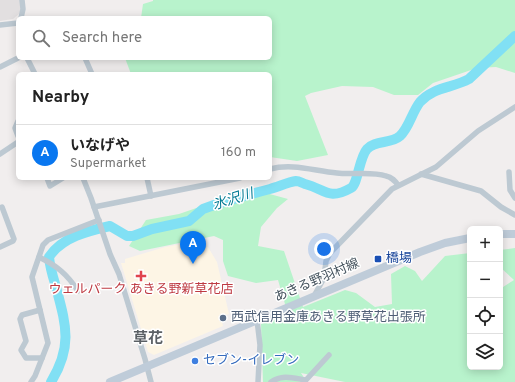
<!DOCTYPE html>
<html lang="en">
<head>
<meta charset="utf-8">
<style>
  :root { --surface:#fff; --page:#f2f2f2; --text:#222; --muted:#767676; --line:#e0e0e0; --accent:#0977f0 }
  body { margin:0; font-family:Overpass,"Noto Sans JP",sans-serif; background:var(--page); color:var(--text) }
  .controls { position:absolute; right:12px; bottom:12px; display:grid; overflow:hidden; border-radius:6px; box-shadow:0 2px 10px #0003 }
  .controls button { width:36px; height:36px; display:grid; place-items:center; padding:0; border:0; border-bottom:1px solid var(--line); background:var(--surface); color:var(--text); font:20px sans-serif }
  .you { position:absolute; left:324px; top:249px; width:14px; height:14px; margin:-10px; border:3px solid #fff; border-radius:50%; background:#1a73e8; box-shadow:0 0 0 6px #1a73e833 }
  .badge { display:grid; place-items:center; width:26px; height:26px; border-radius:50%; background:var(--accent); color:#fff; font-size:13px; font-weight:700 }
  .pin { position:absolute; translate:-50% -33px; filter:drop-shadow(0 1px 2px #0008) }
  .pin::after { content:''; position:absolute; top:21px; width:14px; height:12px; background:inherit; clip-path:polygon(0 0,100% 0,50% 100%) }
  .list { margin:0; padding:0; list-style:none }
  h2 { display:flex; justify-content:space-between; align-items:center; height:52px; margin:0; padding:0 16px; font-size:17px }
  h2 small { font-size:13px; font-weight:400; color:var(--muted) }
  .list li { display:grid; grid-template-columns:26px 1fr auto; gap:12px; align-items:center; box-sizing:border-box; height:56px; padding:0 16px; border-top:1px solid var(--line) }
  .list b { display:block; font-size:15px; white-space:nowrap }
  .list p { margin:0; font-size:13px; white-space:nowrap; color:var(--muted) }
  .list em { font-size:13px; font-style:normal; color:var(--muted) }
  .icon { flex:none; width:22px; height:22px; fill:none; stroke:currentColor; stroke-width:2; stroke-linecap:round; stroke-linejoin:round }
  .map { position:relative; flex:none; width:515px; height:382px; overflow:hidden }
  .search { position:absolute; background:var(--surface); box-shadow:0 2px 10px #0003; left:16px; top:16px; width:256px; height:44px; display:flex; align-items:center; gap:10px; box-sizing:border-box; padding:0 14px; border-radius:6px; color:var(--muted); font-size:15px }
  .panel { position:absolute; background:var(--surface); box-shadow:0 2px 10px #0003; left:16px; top:72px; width:256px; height:108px; border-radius:6px }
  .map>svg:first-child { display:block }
  .commercial { fill:#fdf5e5 }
  .education { fill:#e2dfe0 }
  .green { fill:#b8f3cc }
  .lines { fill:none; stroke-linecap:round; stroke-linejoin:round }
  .river { stroke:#81e0f4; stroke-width:10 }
  .minor { stroke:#bdc9d2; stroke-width:5.5 }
  .secondary { stroke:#bfccd9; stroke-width:8 }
  .transit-dot { fill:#1a4fb4; stroke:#fff; stroke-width:1.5 }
  .health-dot { fill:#e0444e; stroke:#fff; stroke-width:1.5 }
  .service-dot { fill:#5c6f8a; stroke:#fff; stroke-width:1.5 }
  .shop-dot { fill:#3f7fe0; stroke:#fff; stroke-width:1.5 }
  .labels { text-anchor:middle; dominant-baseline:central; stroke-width:3; stroke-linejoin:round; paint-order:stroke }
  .transit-label { font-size:13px; fill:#164399; stroke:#fff; text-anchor:start }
  .street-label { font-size:13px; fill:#44525d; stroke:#fff }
  .health-label { font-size:13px; fill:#be3a42; stroke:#fff }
  .service-label { font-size:13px; fill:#4e5e75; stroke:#fff; text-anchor:start }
  .shop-label { font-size:13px; fill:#366cbe; stroke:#fff; text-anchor:start }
  .water-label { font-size:14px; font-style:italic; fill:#037b94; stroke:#fff }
  .quarter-label { font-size:15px; font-weight:bold; fill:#5a5f64; stroke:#fff }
</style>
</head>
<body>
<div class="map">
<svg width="515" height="382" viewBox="0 0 515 382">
  <rect width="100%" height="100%" fill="#f1eeee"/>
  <path class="commercial" d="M192,242L208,247L217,262L229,314L221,317L223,326L154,355L148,352L121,263H125V259L165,247Z"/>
  <path class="education" d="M0,0H20L21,10L19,14L13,19L0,21Z"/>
  <g class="green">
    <path d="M153,0H515V73L496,67L477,68L433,83L418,95H394L373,87L342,86L311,93L305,96L328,155L297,161L270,157V74H131L125,58H270V18H141L143,4L153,1Z"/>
    <path d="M266,193L288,199L277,208L261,227L258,246L284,251L303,307L345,290L356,293L375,307L392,304L391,274L405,266L415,271L422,281L445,256L470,253V367H500V289L514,280L500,267V250L515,248V382H345L301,373L307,382H263L261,324L287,311L278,280L256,283L228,276L223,261V240L214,236L140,251L129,246L146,220L179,214L208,204Z"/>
  </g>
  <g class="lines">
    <path class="river" d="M51,382C73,346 66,325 56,287C53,277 50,268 49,257C62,237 88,231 110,226L127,236H133L152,229L189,221L203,209L214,205C233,199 251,194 270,189C278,187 288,182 296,181C299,181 302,183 305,184C325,189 328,201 351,188C358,184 359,158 367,149C375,140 391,144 400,136C409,128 412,112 420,102C433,87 453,88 469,79L515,36"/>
    <g class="minor">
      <path d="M21,18L23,9L22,0"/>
      <path d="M0,25L18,23"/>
      <path d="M27,58L35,74"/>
      <path d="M85,58L92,74"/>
      <path d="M0,67L18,58"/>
      <path d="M18,121L15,128L18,136"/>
      <path d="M0,154L18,142"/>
      <path d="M270,169C293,163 314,171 337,173C352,175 372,171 386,176C392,177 395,181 398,185"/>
      <path d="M509,172L510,190L515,198"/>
      <path d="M421,174L481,191L501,207L515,215"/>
      <path d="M47,178L50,186L63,178"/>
      <path d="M83,178L91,198L110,254L119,274L145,359L151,382"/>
      <path d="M147,178L151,196"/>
      <path d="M94,207L240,178"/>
      <path d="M0,247L13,241L14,239L2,207"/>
      <path d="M39,257C57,266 67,274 78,291"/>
      <path d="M314,296L324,278L326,261L330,253L392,189L436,167L478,131L515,107"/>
      <path d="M40,310L22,315L20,319L26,341L21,350L26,358H42"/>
      <path d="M257,320L260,345L258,382"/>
      <path d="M31,382L35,376L48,343L32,277L43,245L48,240L99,220"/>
      <path d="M271,382C283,374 293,378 306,380L329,355"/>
    </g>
    <g class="secondary">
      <path d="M500,234H515"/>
      <path d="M110,382L420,252L445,243L470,238"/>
    </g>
  </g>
  <rect class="transit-dot" x="374" y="255" width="8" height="8" rx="2"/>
  <path class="health-dot" d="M139 270h4v4h4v4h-4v4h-4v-4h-4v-4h4z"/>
  <circle class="service-dot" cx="223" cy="318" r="4"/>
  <circle class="shop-dot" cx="195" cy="361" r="4"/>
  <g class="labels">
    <g class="transit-label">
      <text x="386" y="259">橋場</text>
    </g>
    <g class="street-label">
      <text transform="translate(317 281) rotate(-23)">あきる野羽村線</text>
    </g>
    <g class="health-label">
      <text x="141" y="290">ウェルパーク あきる野新草花店</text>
    </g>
    <g class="service-label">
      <text x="231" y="318">西武信用金庫あきる野草花出張所</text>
    </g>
    <g class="shop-label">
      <text x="203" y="361">セブン-イレブン</text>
    </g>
    <g class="water-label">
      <text transform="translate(233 200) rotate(-17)">氷沢川</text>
    </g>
    <g class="quarter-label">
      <text x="148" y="339">草花</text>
    </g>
  </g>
</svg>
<div class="controls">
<button>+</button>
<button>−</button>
<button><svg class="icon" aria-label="locate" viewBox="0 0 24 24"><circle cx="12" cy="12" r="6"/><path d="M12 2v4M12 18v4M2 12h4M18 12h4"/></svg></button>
<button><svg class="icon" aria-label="layers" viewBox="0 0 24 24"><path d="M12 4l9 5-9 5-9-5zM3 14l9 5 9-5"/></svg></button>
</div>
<div class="you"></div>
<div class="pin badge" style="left:193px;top:264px">A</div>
<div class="search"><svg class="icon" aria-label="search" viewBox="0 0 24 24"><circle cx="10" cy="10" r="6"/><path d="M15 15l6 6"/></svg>Search here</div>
<section class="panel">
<h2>Nearby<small></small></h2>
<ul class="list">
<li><span class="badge">A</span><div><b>いなげや</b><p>Supermarket</p></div><em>160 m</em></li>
</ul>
</section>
</div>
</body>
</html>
